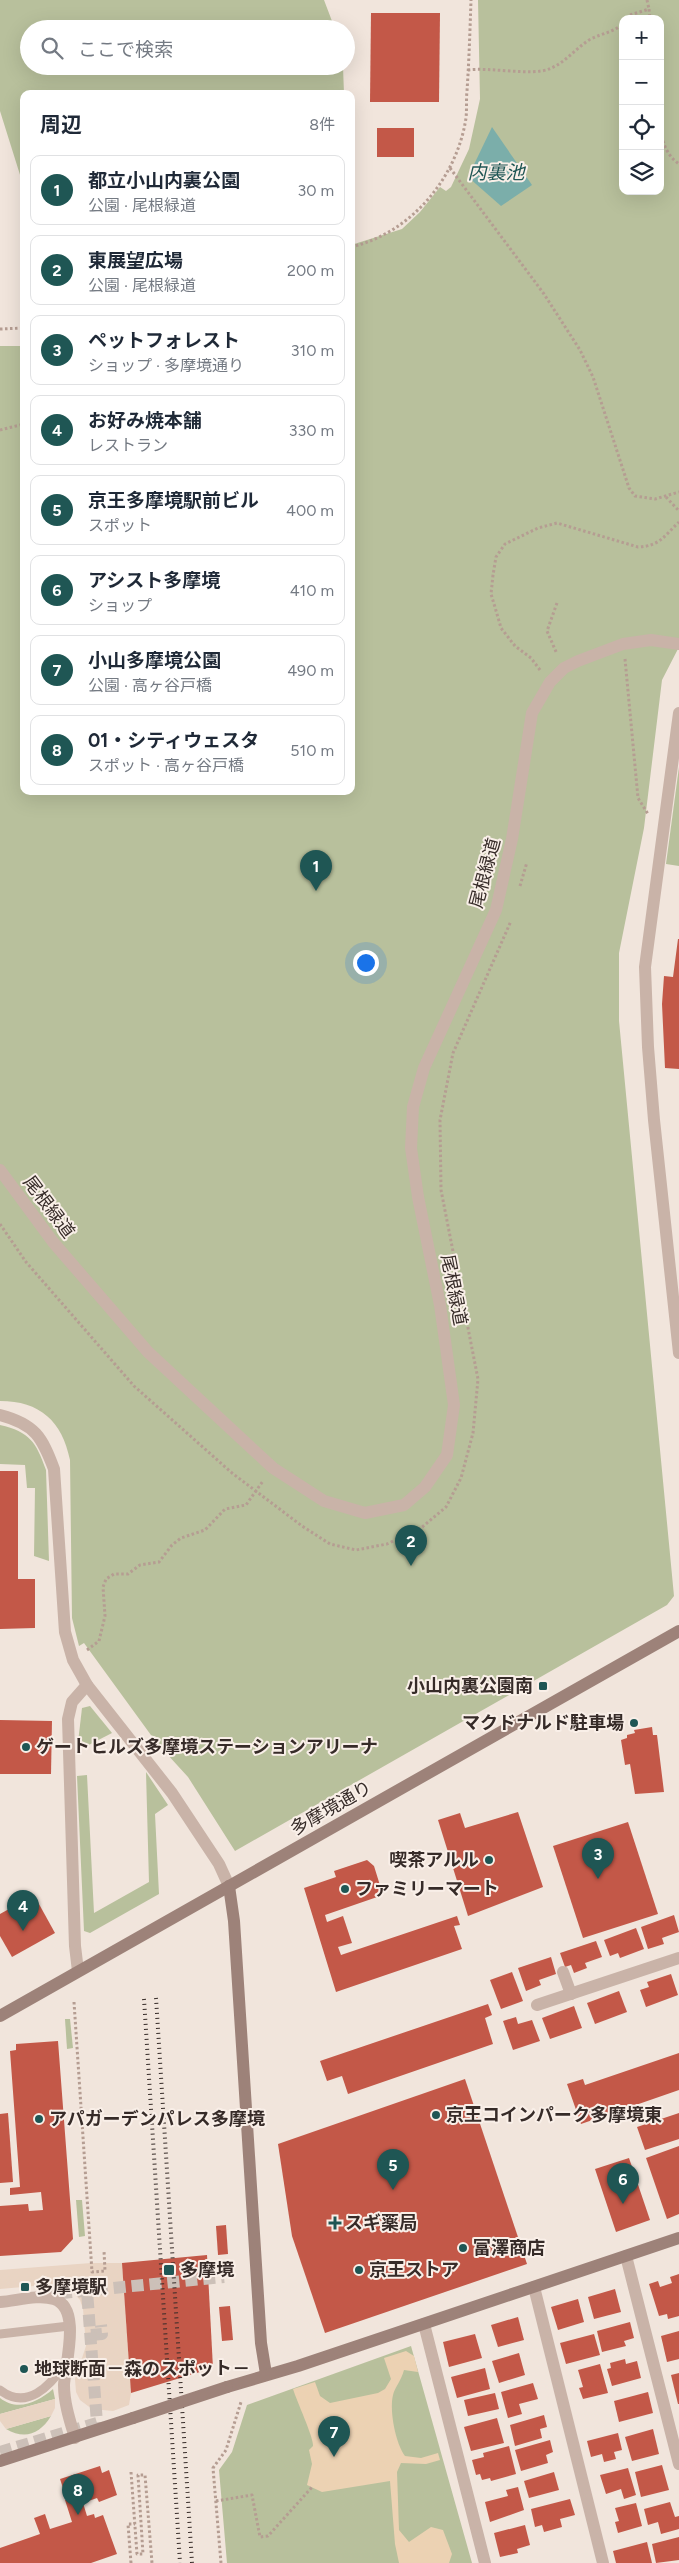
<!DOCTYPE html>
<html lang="ja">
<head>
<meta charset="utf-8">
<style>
  :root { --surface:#fff; --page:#f2f2f3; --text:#1f2937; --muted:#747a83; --line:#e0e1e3; --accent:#1f5654 }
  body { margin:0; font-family:Figtree,"Noto Sans JP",sans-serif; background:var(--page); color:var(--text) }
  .controls { position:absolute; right:15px; top:15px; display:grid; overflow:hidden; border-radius:10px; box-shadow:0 5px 20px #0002 }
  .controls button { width:45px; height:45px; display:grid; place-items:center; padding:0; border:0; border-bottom:1px solid var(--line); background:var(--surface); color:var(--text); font:25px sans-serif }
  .you { position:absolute; left:365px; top:962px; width:18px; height:18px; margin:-12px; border:4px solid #fff; border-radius:50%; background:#1a73e8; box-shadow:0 0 0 8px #1a73e833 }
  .badge { display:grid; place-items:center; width:32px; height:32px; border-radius:50%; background:var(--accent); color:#fff; font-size:16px; font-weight:700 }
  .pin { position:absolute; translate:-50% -41px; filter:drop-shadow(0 1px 2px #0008) }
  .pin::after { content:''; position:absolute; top:26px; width:18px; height:15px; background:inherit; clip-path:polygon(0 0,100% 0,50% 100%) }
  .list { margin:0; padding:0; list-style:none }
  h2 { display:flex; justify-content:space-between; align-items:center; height:65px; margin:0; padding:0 20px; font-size:21px }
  h2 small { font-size:16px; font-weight:400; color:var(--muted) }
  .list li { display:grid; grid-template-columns:32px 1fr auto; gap:15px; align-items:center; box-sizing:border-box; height:70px; margin:0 10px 10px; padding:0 10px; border:1px solid var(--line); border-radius:10px }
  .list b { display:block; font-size:19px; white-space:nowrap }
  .list p { margin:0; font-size:16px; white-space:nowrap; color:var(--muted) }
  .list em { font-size:16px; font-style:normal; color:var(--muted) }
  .icon { flex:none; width:28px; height:28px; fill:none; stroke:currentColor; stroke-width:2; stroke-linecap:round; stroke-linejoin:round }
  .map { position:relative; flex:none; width:679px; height:2563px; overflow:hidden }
  .search { position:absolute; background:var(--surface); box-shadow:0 5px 20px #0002; left:20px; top:20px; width:335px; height:55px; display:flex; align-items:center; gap:12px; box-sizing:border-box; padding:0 18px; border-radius:28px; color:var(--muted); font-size:19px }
  .panel { position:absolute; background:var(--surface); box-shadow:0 5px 20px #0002; left:20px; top:90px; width:335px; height:705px; border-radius:10px }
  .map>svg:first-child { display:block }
  .green { fill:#b8c09c; fill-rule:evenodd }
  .sand { fill:#ecd2b3 }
  .plaza { fill:#e9d4c3 }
  .water { fill:#7baeaa }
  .building { fill:#c35848 }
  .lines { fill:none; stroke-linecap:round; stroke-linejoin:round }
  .street-tunnel { stroke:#ccc0b8; stroke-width:12; stroke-dasharray:12 6; stroke-linecap:butt }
  .path { stroke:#b59d92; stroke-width:3; stroke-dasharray:2.5 2.5; stroke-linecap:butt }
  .lane { stroke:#c9b3a8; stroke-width:9 }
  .street { stroke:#c9b3a8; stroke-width:12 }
  .secondary { stroke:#9d8279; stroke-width:12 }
  .rail { stroke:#362b28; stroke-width:4; stroke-dasharray:1 4; stroke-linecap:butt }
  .secondary-bridge { stroke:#9d8279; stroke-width:12 }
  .poi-dot { fill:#1f5654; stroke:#f9efe8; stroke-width:2 }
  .labels { text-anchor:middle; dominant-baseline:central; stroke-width:4; stroke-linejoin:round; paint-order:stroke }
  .street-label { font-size:18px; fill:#362b28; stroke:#f9efe8 }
  .poi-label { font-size:18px; font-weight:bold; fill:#362b28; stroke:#f9efe8; text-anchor:start }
  .water-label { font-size:19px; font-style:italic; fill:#1f5654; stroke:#f9efe8 }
</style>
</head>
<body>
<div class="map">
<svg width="679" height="2563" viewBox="0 0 679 2563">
  <rect width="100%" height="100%" fill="#f1e5dc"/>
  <g class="green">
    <path d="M0,0H324L335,29H29V66H343L344,94H24V278H22L21,178L0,111Z"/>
    <path d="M478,0H679V647L662,680L644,828L619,953V1021L674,1596L667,1605L235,1851L188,1777L156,1742L84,1643L79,1646L72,1618L70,1460C62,1421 40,1401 0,1401V346H24V791H351V245L402,229L420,212L440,187L446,191L451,187L469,149L480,99ZM623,19H660V191H623Z"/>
    <path d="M679,767V866L666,864Z"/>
    <path d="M0,1425C30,1432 36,1442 46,1470L49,1561L34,1556L35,1488H27L25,1465L0,1464Z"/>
    <path d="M90,1706L112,1733L77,1751L82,1708Z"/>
    <path d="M146,1772L168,1805L155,1814L159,1894L90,1933L84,1931L77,1776L87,1775L94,1913L149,1882Z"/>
    <path d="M65,2019H70L73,2048L67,2049Z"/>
    <path d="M76,2200H82L85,2236L79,2237Z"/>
    <path d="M411,2346L472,2563H227L219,2470L232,2452L247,2405Z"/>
    <path d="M53,2389L55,2399L0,2414V2398C18,2412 38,2402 53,2389Z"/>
    <path d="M51,2416C40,2434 25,2440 6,2429Z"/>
  </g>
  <path class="sand" d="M406,2351L414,2356L418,2372L404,2370C401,2381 395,2387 393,2395C389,2411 396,2444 405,2456L421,2458L438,2453L440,2460L426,2464L401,2463L397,2472L399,2530L409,2542L431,2527L443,2530L452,2554L449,2563H399L395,2544L390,2481L322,2492L307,2485L312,2464L309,2450L313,2446C314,2438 297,2402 293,2389L315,2382L320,2396L330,2403L378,2393L385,2389L391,2379L384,2358Z"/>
  <g class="plaza">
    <path d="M91,2263H122L131,2393L129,2405L113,2411L92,2409L80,2400L76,2392L75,2379L86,2346L83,2309L80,2300L71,2290L57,2284L0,2289V2270Z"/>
    <path d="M55,2399V2408L51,2416L6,2429L0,2421V2414Z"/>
  </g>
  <path class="water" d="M492,127L532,185L501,206L468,177Z"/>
  <g class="building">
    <path d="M371,13H440L439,102H370Z"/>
    <rect x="377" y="128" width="37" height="29"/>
    <path d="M678,939H679V1069L665,1068L662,1004L664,976L673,977Z"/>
    <path d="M0,1471H18V1579H35V1628L0,1629Z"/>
    <path d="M0,1720L52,1721L51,1774H0Z"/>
    <path d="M652,1727L653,1735H657L664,1792L635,1794L630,1764L625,1765L621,1740L627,1738V1735L635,1733L634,1730Z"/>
    <path d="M518,1812L543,1887L468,1916L438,1820L460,1813L465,1828Z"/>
    <path d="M628,1822L658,1914L583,1938L553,1846Z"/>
    <path d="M367,1860L374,1866L383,1895L325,1915L327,1922L343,1916L352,1943L338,1947L341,1955L457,1916L460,1925L454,1926L462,1949L336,1992L304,1888L336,1877L334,1871Z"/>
    <path d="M34,1895L55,1933L12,1957L0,1936V1914Z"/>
    <path d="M674,1915L679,1932L662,1938L664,1944L648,1949L641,1927Z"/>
    <path d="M636,1928L644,1949L620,1958L618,1953L610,1956L604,1940Z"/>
    <path d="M596,1941L602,1957L585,1963L587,1968L574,1973L571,1965L565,1967L560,1953Z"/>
    <path d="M551,1957L556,1974L539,1980L541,1985L526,1991L518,1968Z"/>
    <path d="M512,1972L523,2001L501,2009L490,1980Z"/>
    <path d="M671,1974L678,1995L646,2007L640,1990L649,1987L647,1982Z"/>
    <path d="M619,1991L627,2012L595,2024L587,2003Z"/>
    <path d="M488,2004L492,2015L485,2018L493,2044L348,2094L342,2076L327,2081L320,2061Z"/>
    <path d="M574,2006L582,2028L550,2039L542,2018Z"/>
    <path d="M516,2017L518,2024L532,2020L540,2041L513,2050L503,2021Z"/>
    <path d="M58,2041L73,2239L61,2252L0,2256V2206L28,2204L29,2211L43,2210L41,2192L10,2195V2188L20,2187L10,2051L16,2050V2044Z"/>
    <path d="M679,2053V2090L581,2124L567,2084L583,2079L585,2085Z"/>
    <path d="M465,2079L527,2264L325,2333L292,2236L278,2144Z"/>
    <path d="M8,2113L13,2182L0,2183V2114Z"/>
    <path d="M679,2113V2139L645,2150L637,2127Z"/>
    <path d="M679,2146V2214L667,2219L646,2158Z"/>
    <path d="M629,2158L650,2220L616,2232L595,2169Z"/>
    <path d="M226,2225L228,2254L218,2255L216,2226Z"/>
    <path d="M207,2255L213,2368L131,2393L122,2263Z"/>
    <path d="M679,2274V2316L668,2319L667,2314L659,2316L649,2284L658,2281L660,2287L672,2283L670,2277Z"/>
    <path d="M615,2289L621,2312L594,2319L588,2297Z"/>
    <path d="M578,2299L584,2322L558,2330L551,2307Z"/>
    <path d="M230,2306L233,2340L222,2341L219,2307Z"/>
    <path d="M518,2317L524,2340L498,2347L491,2325Z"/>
    <path d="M630,2322L634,2338L624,2341L626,2346L602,2352L597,2331Z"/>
    <path d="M679,2331V2359L667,2362L661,2336Z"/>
    <path d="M475,2334L482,2358L449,2367L443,2342Z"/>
    <path d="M594,2334L600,2355L566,2364L560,2343Z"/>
    <path d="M519,2353L525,2375L499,2383L492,2361Z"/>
    <path d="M625,2359L626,2364L637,2361L641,2378L612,2386L607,2369L611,2368L610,2363Z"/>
    <path d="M600,2364L608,2393L583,2399L579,2388L583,2387L578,2370Z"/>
    <path d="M485,2368L490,2389L457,2398L451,2377Z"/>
    <path d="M679,2373V2404H678L671,2375Z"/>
    <path d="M533,2383L538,2399L519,2404L522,2414L508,2418L501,2392Z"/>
    <path d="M648,2392L653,2413L619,2422L614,2401Z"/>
    <path d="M495,2393L499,2409L468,2416L464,2400Z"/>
    <path d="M544,2415L547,2427L540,2429L542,2438L515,2446L510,2425Z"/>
    <path d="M497,2418L504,2443L471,2451L464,2427Z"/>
    <path d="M653,2429L659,2454L632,2461L625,2437Z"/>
    <path d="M618,2433L622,2450L614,2452L616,2459L604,2462L602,2454L591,2457L587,2441Z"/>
    <path d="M550,2440L553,2452L546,2455L548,2463L521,2471L515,2450Z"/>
    <path d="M509,2446L516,2474L491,2481L490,2478L482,2480L480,2474L476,2475L472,2460L484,2457L483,2453Z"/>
    <path d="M662,2465L669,2490L641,2497L635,2472Z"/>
    <path d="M100,2466L102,2473L109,2470L117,2495L99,2502L97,2498L83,2503L87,2516L94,2514L95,2518L103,2515L117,2554L91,2563H0V2548L40,2534L34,2518L45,2514L50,2529L72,2522L65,2500L75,2496L73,2491L65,2494L60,2479Z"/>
    <path d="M628,2468L636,2495L624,2499L621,2489L606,2494L600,2475Z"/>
    <path d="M554,2472L559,2490L529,2498L524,2481Z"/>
    <path d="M518,2487L524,2510L490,2522L485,2502L508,2496L506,2490Z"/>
    <path d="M570,2499L575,2515L560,2519L562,2527L544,2532L542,2525L535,2527L531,2509Z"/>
    <path d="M670,2502L675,2517L679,2516V2529L661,2534L658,2522L648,2525L644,2509Z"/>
    <path d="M636,2503L642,2526L618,2533L615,2522L619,2521L615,2508Z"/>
    <path d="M525,2525L530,2545L517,2549L518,2553L500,2557L494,2533Z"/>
    <path d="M679,2537V2560L656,2563L652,2544Z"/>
    <path d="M647,2542L652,2563H616L613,2551Z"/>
  </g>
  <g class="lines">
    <g class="street-tunnel">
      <path d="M42,2295L224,2277"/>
      <path d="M91,2335L102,2334L101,2325"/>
      <path d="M0,2452L97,2423L87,2291"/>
    </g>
    <g class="path">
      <path d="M647,0L649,9"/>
      <path d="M627,19L630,15L649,9L650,19"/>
      <path d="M468,70C489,67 533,76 549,69C565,63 575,49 589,40C601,33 614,33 623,23"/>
      <path d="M660,121C661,139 665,154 679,164"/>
      <path d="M450,168L544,294L580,350L593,377L629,488L635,496L655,499L679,492"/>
      <path d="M351,247C411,233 457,178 466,118C467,109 466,100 467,91C469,61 470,30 471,0"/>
      <path d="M0,329L24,328"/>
      <path d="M0,430L24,424"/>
      <path d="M666,497L679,511"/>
      <path d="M557,603L547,631L557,654"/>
      <path d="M625,659L638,798L648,814"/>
      <path d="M540,670L531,658L515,646L501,628L497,614L491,594L493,575L496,557L505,544L538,528L557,523L638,547C660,546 664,536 679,522"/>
      <path d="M520,886L527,862"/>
      <path d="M0,1224L26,1262L134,1386L232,1473L302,1526L330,1544L356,1550L387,1544L421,1528L446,1507L461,1478L473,1433L478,1379L441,1190L440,1120L453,1053L511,921"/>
      <path d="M87,1650L99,1641L105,1616L103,1587L106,1579L114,1574H128L140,1565L159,1562L172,1545L181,1538L205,1530L225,1509L246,1505L263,1481"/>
      <path d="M74,2002L92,2272L105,2271L104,2251"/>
      <path d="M131,2472L137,2554H143L138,2475H145L152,2563"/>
      <path d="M216,2501L252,2495L260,2537L268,2536L313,2486"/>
      <path d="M131,2563L128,2524H135"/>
      <path d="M221,2563L213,2468L226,2450L241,2402"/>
    </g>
    <g class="lane">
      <path d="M0,2334L69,2326"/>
      <path d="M0,2390C27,2411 50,2386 65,2364"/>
    </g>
    <g class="street">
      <path d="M679,713L645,967L648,1047L654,1120L679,1353"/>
      <path d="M0,1170L53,1242L148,1352L273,1468L324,1501L365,1513L404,1505L425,1487L447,1455L454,1405L440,1305L418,1197L411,1148L413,1107L424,1068L496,910L512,839L532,713L550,682L564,668L578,661L623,644L651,640L679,644"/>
      <path d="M0,1415C35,1424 42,1437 54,1469L65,1632L73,1660L87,1685L172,1793L219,1864L229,1886"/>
      <path d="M78,1971L75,1946L68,1719L72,1702L87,1685"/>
      <path d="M563,1972L571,1994"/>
      <path d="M537,2005L679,1958"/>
      <path d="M626,2256L679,2464"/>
      <path d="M534,2287L603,2563"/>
      <path d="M0,2302C16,2301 38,2294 54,2299C82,2308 65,2364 64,2385C64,2403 70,2421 75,2438"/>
      <path d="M424,2324L485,2563"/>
    </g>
    <g class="secondary">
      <path d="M229,1886L234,1921L261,2343L266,2374"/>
      <path d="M0,2016L679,1631"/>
      <path d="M227,2387L298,2366L679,2238"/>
      <path d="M0,2461L133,2418"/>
    </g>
    <g class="rail">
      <path d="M156,1998L192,2563"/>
      <path d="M144,1999L180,2563"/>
    </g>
    <path class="secondary-bridge" d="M133,2418L227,2387"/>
  </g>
  <g class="poi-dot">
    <rect x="538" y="1681" width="10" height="10" rx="2.5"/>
    <circle cx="634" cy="1723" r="5"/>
    <circle cx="26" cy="1747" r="5"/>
    <circle cx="489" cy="1860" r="5"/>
    <circle cx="345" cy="1889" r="5"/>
    <circle cx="436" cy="2115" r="5"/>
    <circle cx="39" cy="2119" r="5"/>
    <path d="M332.5 2215.5h5v5h5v5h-5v5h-5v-5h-5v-5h5z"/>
    <circle cx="463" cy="2248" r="5"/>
    <rect x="163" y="2264" width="12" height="12" rx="2.5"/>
    <circle cx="359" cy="2270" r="5"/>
    <rect x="20" y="2282" width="10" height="10" rx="2.5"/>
    <circle cx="24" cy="2369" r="5"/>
  </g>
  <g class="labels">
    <g class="street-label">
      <text transform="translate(485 873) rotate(-75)">尾根緑道</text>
      <text transform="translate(49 1207) rotate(53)">尾根緑道</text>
      <text transform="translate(454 1290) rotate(79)">尾根緑道</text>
      <text transform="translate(331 1808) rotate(-30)">多摩境通り</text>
    </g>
    <g class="poi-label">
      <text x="533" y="1686" text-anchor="end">小山内裏公園南</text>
      <text x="624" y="1723" text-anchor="end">マクドナルド駐車場</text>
      <text x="36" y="1747">ゲートヒルズ多摩境ステーションアリーナ</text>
      <text x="479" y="1860" text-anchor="end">喫茶アルル</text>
      <text x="355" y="1889">ファミリーマート</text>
      <text x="446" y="2115">京王コインパーク多摩境東</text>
      <text x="49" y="2119">アパガーデンパレス多摩境</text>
      <text x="345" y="2223">スギ薬局</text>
      <text x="473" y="2248">富澤商店</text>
      <text x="180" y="2270">多摩境</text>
      <text x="369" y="2270">京王ストア</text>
      <text x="35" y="2287">多摩境駅</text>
      <text x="34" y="2369">地球断面－森のスポット－</text>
    </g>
    <g class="water-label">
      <text x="496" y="172">内裏池</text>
    </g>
  </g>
</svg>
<div class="controls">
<button>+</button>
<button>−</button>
<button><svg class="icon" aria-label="locate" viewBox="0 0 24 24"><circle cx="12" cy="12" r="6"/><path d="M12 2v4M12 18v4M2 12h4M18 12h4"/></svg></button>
<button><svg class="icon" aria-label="layers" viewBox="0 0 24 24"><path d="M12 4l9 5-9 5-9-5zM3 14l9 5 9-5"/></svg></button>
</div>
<div class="you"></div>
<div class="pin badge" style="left:316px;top:891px">1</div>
<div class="pin badge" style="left:411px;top:1566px">2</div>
<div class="pin badge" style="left:598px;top:1879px">3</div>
<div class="pin badge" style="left:23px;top:1931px">4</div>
<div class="pin badge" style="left:393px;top:2190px">5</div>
<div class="pin badge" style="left:623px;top:2204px">6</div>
<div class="pin badge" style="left:334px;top:2457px">7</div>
<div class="pin badge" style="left:78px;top:2515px">8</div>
<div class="search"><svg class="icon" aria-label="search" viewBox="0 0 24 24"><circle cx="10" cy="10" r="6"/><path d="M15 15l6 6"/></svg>ここで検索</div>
<section class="panel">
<h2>周辺<small>8件</small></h2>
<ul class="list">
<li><span class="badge">1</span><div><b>都立小山内裏公園</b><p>公園 · 尾根緑道</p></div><em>30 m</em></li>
<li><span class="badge">2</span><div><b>東展望広場</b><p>公園 · 尾根緑道</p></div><em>200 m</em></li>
<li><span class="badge">3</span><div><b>ペットフォレスト</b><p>ショップ · 多摩境通り</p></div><em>310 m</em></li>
<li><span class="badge">4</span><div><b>お好み焼本舗</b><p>レストラン</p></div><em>330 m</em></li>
<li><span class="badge">5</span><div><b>京王多摩境駅前ビル</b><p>スポット</p></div><em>400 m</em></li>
<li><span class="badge">6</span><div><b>アシスト多摩境</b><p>ショップ</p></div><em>410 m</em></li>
<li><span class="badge">7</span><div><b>小山多摩境公園</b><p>公園 · 高ヶ谷戸橋</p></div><em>490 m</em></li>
<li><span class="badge">8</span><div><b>01・シティウェスタ</b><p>スポット · 高ヶ谷戸橋</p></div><em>510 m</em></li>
</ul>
</section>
</div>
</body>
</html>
